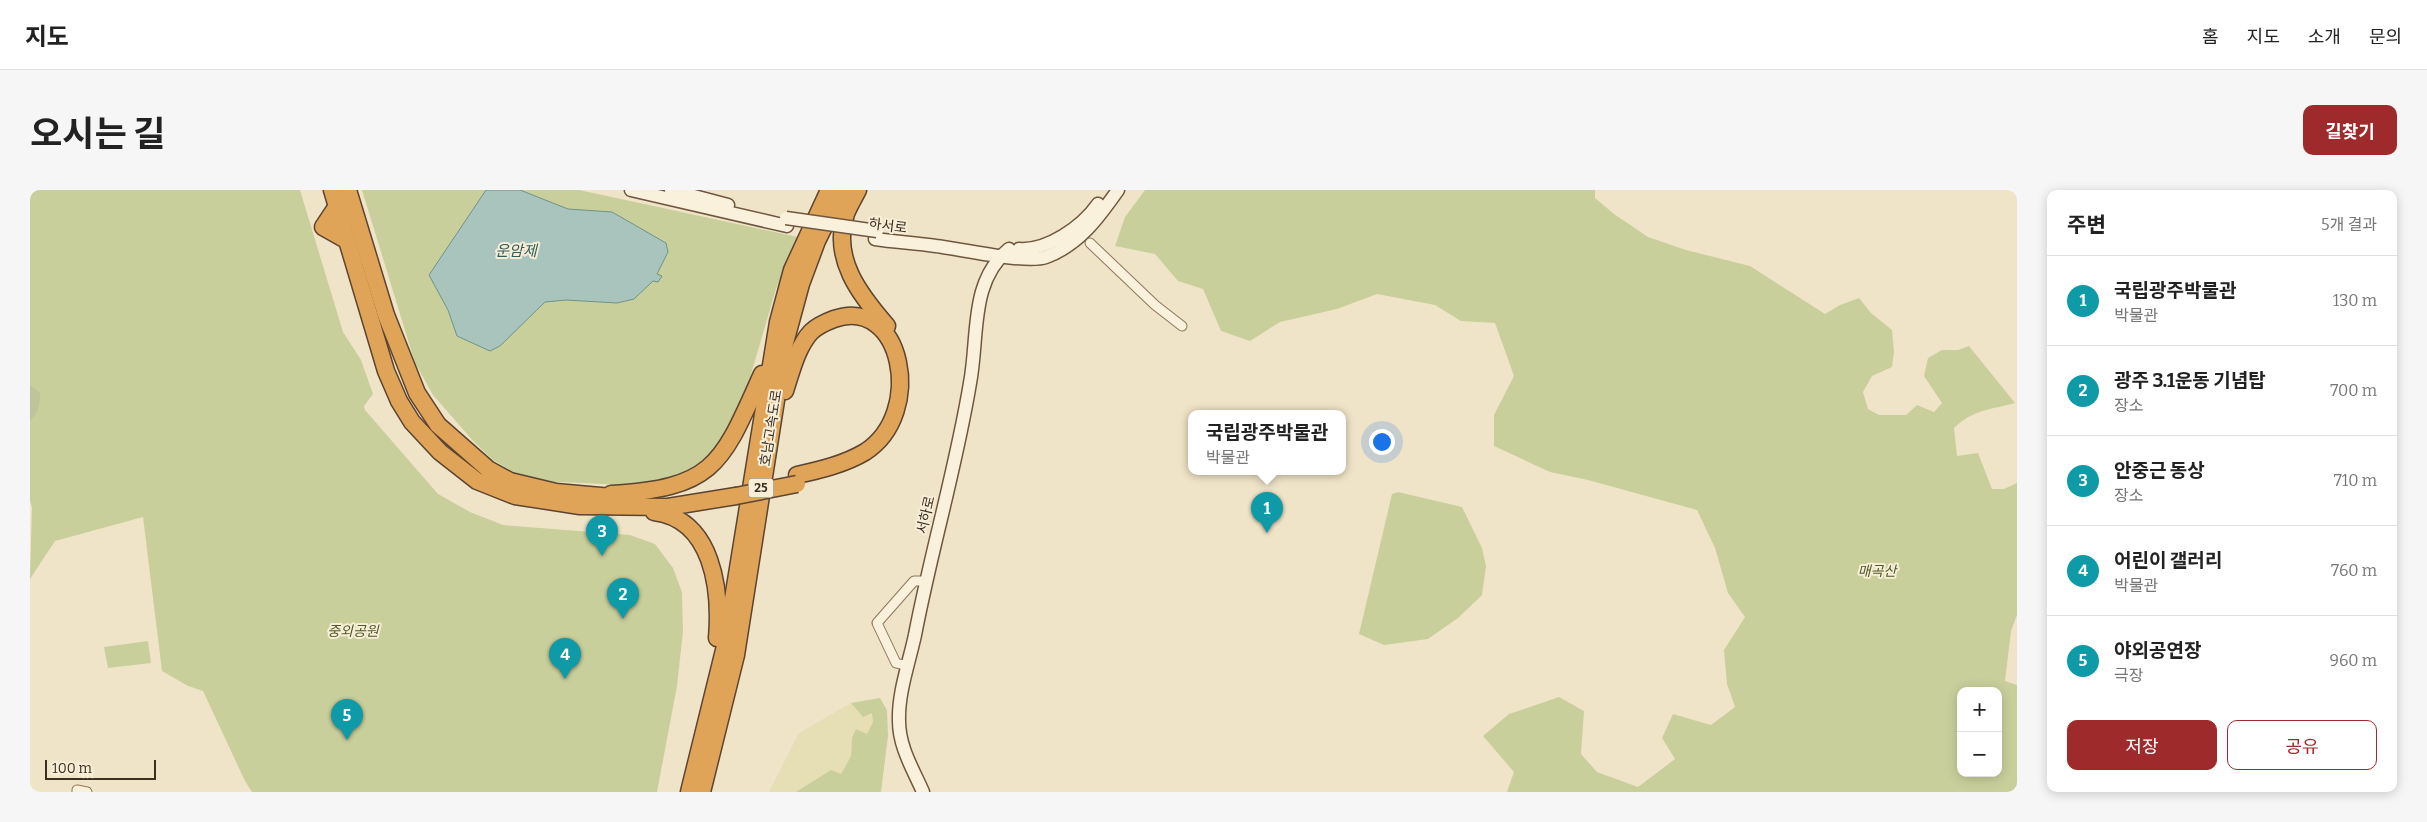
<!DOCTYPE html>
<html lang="ko">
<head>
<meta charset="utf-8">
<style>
  :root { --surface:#fff; --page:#f6f6f6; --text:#222; --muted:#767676; --line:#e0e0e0; --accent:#9e2a2b }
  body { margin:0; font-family:Bitter,"Noto Sans KR",serif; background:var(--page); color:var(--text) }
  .controls { position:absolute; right:15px; bottom:15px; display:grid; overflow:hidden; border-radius:10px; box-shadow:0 2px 12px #0003 }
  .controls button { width:45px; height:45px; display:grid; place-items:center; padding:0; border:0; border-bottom:1px solid var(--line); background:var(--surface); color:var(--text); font:25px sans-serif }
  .scale { position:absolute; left:15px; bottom:12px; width:111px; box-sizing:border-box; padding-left:5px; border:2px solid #3d2e20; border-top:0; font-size:14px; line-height:18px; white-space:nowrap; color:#3d2e20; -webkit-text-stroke:4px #f7eed8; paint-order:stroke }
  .you { position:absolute; left:1351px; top:251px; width:18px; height:18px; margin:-12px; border:4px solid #fff; border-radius:50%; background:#1a73e8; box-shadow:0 0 0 8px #1a73e833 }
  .badge { display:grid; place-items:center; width:32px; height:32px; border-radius:50%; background:var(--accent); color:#fff; font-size:16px; font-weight:700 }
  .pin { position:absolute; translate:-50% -41px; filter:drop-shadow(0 1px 2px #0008) }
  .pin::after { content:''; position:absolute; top:26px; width:18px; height:15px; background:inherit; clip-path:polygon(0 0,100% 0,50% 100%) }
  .popup { position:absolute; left:1158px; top:220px; width:158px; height:65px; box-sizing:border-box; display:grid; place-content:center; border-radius:10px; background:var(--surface); filter:drop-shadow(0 1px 4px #0005); font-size:16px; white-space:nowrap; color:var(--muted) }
  .popup b { font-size:19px; color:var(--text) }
  .popup::after { content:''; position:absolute; left:50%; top:100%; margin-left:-10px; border:10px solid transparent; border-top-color:var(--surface) }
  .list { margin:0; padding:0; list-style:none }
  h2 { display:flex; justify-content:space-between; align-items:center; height:65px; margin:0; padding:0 20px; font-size:21px }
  h2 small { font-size:16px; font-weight:400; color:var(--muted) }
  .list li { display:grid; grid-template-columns:32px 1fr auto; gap:15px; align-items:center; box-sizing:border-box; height:90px; padding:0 20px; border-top:1px solid var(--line) }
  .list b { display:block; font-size:19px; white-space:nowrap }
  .list p { margin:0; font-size:16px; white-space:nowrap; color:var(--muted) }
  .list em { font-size:16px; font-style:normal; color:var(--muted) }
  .actions { display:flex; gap:10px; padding:15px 20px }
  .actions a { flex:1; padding:11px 0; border:1px solid var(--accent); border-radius:10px; text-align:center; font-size:18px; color:var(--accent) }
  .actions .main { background:var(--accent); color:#fff }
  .map { position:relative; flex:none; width:1987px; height:602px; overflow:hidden; border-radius:10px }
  header { display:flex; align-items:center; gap:30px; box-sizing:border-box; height:70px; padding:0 25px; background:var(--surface); border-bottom:1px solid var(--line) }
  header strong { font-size:24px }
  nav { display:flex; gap:28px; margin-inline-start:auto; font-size:18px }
  .intro { display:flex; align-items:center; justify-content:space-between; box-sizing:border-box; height:120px; padding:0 30px }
  h1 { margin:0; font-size:35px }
  .button { padding:12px 22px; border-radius:10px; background:var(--accent); color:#fff; font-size:18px; font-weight:700 }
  main { display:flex; gap:30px; padding:0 30px }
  aside { flex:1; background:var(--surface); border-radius:10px; box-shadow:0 2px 12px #0003 }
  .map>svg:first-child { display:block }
  .farmland { fill:#e6deb5 }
  .green { fill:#c9cf9b; fill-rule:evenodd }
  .cemetery { fill:#bfc49a }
  .water { fill:#a9c4bc; stroke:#6f938a }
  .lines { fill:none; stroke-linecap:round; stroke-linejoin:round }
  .street-casing { stroke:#8d765c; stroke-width:11 }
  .secondary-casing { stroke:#6f573f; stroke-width:15 }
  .highway-casing { stroke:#5b4430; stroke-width:19 }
  .street { stroke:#faf1dc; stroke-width:9 }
  .secondary { stroke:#faf1dc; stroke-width:12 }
  .highway { stroke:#e0a458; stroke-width:16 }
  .secondary-bridge-casing { stroke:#6f573f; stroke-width:15; stroke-linecap:butt }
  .highway-bridge-casing { stroke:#5b4430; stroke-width:19; stroke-linecap:butt }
  .secondary-bridge { stroke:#faf1dc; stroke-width:12 }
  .highway-bridge { stroke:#e0a458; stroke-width:16 }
  .labels { text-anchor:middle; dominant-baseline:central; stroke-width:4; stroke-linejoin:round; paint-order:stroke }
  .shield { fill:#f7eed8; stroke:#756857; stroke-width:1 }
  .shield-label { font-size:12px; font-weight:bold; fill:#3d2e20 }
  .street-label { font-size:14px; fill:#3d2e20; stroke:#f7eed8 }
  .park-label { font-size:14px; font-style:italic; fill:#4d5a26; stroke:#f7eed8 }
  .water-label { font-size:15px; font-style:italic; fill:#2f5d5a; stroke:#f7eed8 }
</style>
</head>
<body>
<header>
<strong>지도</strong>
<nav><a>홈</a><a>지도</a><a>소개</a><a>문의</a></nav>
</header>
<div class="intro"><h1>오시는 길</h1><a class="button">길찾기</a></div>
<main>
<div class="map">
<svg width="1987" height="602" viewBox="0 0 1987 602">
  <rect width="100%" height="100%" fill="#f0e4c8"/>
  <path class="farmland" d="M821,513L833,527L842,522L843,532L837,544L826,539L821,558V566L811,584L801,580L766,602H739L769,543Z"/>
  <g class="green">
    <path d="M0,0H270L313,142L331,170L343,204L334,216L335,220L408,304L440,322L473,335L600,345L625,354L643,378L652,402L653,442L647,496L627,602H222L215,591L173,501L158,496L132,481L113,327L25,351L0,389L2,317L0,311Z"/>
    <path d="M332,0H549L768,47L746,99L712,215L694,252L667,279L644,291L612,296L510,291L485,283L463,270L444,252L403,205L385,173Z"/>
    <path d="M1115,0H1565V8L1584,24L1618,47L1656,60L1720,76L1795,124L1810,115L1829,108L1841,123L1862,140L1864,162L1862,177L1842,186L1833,202L1838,219L1849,225H1876L1887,215L1904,222L1912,213L1894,186L1898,168L1912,160H1928L1939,156L1985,213C1960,220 1944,219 1924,238L1927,266L1948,263L1962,299H1974L1987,293V425L1981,441L1975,491L1987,495V602H1477L1484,582L1453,546L1479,524L1529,507L1554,521L1551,564L1567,582L1608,597L1645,569L1632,548L1643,524L1681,535L1705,517L1697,494L1694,460L1715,427L1698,403L1685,358L1667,320L1558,290L1520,282L1464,256V225L1484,186L1465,133L1431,131L1405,115L1347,104L1307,119L1250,132L1220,151L1191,141L1173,99L1148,91L1125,64L1085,56L1095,27ZM1931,501H1968V583H1931Z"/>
    <path d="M1368,302L1432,317L1452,358L1456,376L1452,405L1428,428L1398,449L1354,455L1329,444L1362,304Z"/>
    <path d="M118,451L121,473L78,478L74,457Z"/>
    <path d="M850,508L857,520L858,546L851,602H766L801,580L811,584L821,566L822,548L826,539L837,544L843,532L842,523L833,527L821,513Z"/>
  </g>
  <path class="cemetery" d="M0,195L10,203C10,214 8,224 0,231Z"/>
  <path class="water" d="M456,0H490L538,19L582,22L636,53L638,62L627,84L632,86L628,92L623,91L604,109L587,113L536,110L515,112L470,156L460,161L427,146L418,120L399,85Z"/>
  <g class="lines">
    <defs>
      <g id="street">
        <path d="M1060,53L1125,115L1152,136"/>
        <path d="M878,476L866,473L847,433L884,391H895"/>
        <path d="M47,602V600L57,602"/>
      </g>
      <g id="secondary">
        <path d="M601,0L757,36"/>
        <path d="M641,0L698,15"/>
        <path d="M845,49C865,52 886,53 906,56C931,59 996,74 1016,67C1049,55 1069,27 1088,0"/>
        <path d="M989,59C1017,61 1052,37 1068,14"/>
        <path d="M893,602C883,579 869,557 869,531C868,503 879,473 885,445C901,361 926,278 940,193C949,146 939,92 979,59"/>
      </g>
      <g id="highway">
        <path d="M302,0L356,181L369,211L382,232L410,262L447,291L485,306L550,316L638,317L706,306"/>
        <path d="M318,0L356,125L387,203L408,235L458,279L480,291L526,302L593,308"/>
        <path d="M828,0C824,8 819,16 816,24C801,68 830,105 857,136"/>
        <path d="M307,16L293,37L316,50"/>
        <path d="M755,201C761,183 767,157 781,142C787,136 796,132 804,129C872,105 896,223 835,262C815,274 790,280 767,285"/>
        <path d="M581,304C686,298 692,273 732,184"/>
        <path d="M624,322C683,329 691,400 687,448"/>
        <path d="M659,602L696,452L748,132L762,80L799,0"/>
        <path d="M672,602L706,465L755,153L771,94L787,51L812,0"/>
      </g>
    </defs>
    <use href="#street" class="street-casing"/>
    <use href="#secondary" class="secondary-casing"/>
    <use href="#highway" class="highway-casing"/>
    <use href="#street" class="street"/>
    <use href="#secondary" class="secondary"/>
    <use href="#highway" class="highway"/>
    <defs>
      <path id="secondary-bridge" d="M756,28L847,41"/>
      <path id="highway-bridge" d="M706,306L767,294"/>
    </defs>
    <use href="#secondary-bridge" class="secondary-bridge-casing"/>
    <use href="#highway-bridge" class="highway-bridge-casing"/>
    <use href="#secondary-bridge" class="secondary-bridge"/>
    <use href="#highway-bridge" class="highway-bridge"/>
  </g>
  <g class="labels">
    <rect class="shield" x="718.5" y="288.5" width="25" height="19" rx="4"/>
    <g class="shield-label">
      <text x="731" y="298">25</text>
    </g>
    <g class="street-label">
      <text transform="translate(858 36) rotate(7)">하서로</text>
      <text transform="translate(741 238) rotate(-81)">호남고속도로</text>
      <text transform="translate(896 325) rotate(-77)">서하로</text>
    </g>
    <g class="park-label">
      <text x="1847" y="381">매곡산</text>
      <text x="323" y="441">중외공원</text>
    </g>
    <g class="water-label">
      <text x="486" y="61">운암제</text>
    </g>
  </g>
</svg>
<div class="controls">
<button>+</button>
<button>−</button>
</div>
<div class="scale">100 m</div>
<div class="you"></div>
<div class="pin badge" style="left:1237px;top:343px;background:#0f9aa8">1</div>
<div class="popup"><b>국립광주박물관</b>박물관</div>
<div class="pin badge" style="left:593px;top:429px;background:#0f9aa8">2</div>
<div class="pin badge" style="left:572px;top:366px;background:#0f9aa8">3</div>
<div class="pin badge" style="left:535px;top:489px;background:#0f9aa8">4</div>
<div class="pin badge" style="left:317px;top:550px;background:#0f9aa8">5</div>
</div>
<aside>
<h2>주변<small>5개 결과</small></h2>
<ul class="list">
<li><span class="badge" style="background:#0f9aa8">1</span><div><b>국립광주박물관</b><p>박물관</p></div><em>130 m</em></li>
<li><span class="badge" style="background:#0f9aa8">2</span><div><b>광주 3.1운동 기념탑</b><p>장소</p></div><em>700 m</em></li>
<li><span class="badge" style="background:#0f9aa8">3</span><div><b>안중근 동상</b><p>장소</p></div><em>710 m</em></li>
<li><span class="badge" style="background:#0f9aa8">4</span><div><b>어린이 갤러리</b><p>박물관</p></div><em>760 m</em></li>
<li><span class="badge" style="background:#0f9aa8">5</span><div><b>야외공연장</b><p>극장</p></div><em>960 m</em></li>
</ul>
<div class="actions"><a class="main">저장</a><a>공유</a></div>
</aside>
</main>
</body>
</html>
